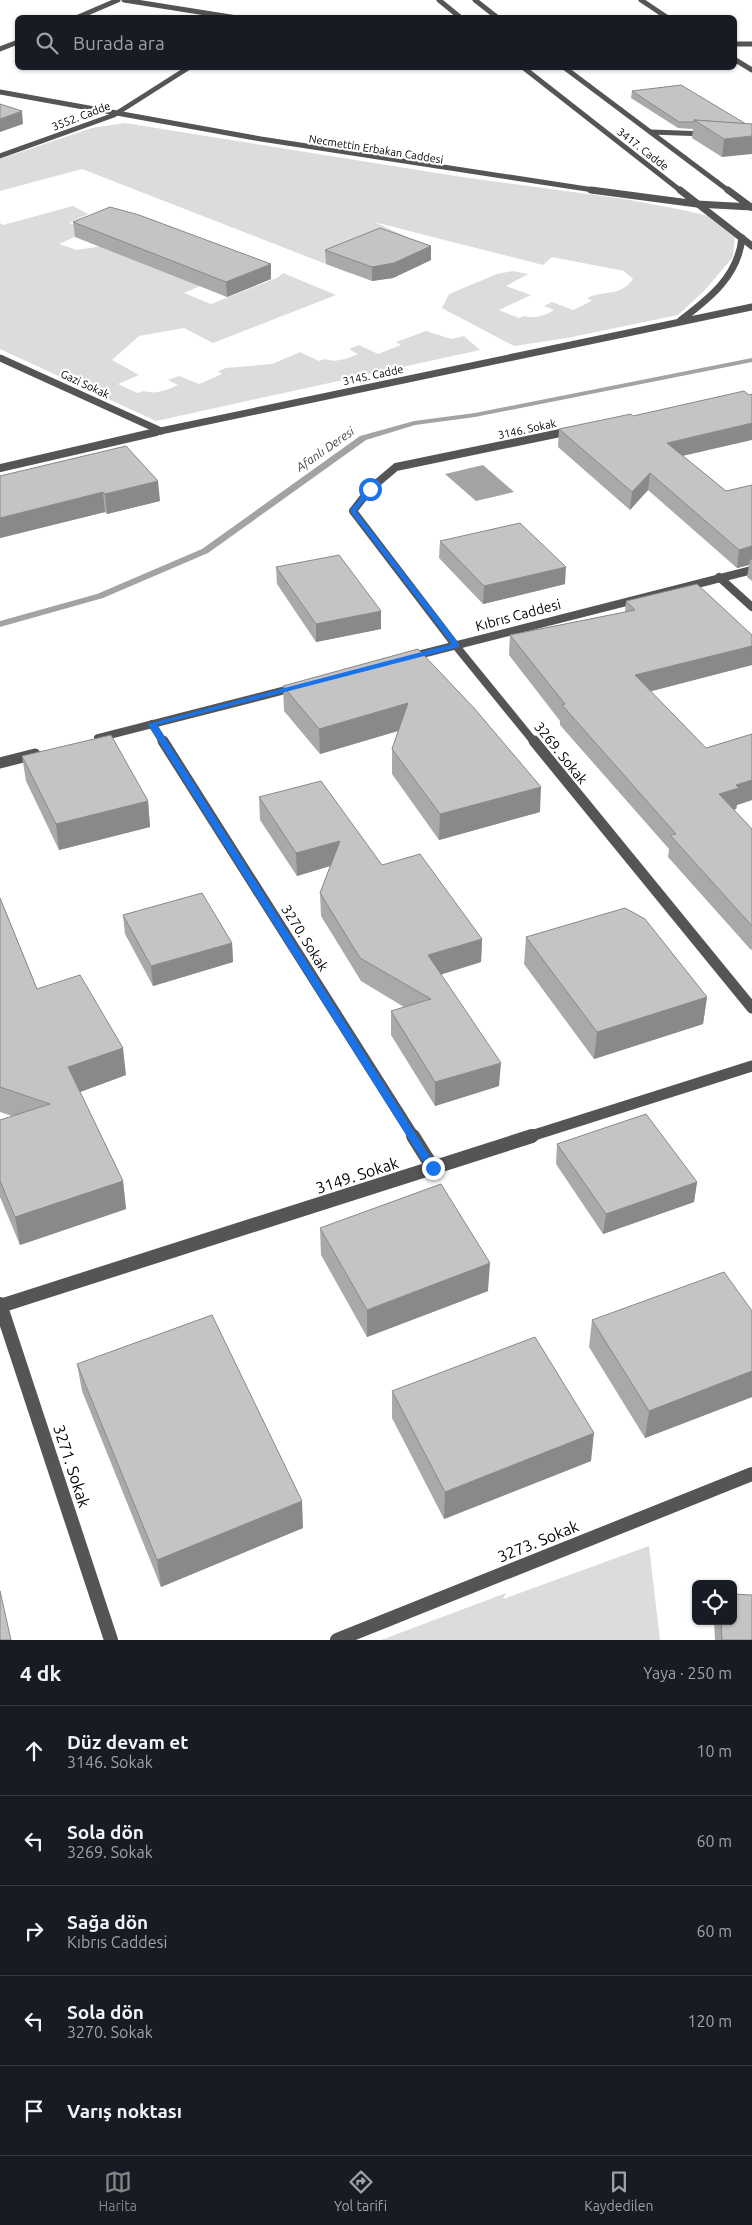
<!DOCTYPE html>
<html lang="tr">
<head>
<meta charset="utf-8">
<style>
  :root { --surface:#171b24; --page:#242831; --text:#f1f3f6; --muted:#9ea1a6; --line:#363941; --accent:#858687 }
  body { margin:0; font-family:Ubuntu,sans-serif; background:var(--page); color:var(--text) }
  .controls { position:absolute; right:15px; bottom:15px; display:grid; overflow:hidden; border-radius:8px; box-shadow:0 1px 4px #0004 }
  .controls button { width:45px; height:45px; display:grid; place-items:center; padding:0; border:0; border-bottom:1px solid var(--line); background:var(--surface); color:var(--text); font:25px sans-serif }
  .stop { position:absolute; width:15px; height:15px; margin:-11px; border:4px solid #1a73e8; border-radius:50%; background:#fff }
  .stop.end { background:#1a73e8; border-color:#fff; box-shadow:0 1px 5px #0008 }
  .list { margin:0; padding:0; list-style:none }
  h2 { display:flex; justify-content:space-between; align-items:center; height:65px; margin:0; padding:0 20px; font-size:21px }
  h2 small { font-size:16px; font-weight:400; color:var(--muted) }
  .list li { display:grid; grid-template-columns:32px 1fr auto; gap:15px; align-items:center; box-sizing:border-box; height:90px; padding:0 20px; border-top:1px solid var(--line) }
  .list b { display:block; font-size:19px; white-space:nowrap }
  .list p { margin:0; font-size:16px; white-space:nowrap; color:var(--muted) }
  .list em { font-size:16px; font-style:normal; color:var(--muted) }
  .icon { flex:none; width:28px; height:28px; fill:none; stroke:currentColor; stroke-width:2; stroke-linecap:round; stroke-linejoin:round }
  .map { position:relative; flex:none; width:752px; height:1640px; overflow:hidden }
  .search { position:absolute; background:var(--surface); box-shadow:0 1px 4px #0004; left:15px; right:15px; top:15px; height:55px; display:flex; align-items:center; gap:12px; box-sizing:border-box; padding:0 18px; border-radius:8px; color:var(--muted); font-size:19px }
  .sheet { height:515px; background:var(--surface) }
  nav { display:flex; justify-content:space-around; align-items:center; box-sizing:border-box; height:70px; border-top:1px solid var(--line); background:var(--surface); font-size:14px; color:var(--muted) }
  nav a { display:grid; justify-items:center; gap:2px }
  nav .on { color:var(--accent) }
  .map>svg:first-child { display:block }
  .green { fill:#dcdcdc }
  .water { fill:#a3a3a3 }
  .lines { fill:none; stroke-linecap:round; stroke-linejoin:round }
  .stream { fill:#a3a3a3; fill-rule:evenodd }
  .minor-far4 { stroke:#555; stroke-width:5 }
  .minor-far3 { stroke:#555; stroke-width:7 }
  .minor-far2 { stroke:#555; stroke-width:8 }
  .minor-far1 { stroke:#555; stroke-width:11 }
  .minor { stroke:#555; stroke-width:14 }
  .tertiary-far3 { stroke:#555; stroke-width:5 }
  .tertiary-far2 { stroke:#555; stroke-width:7 }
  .tertiary-far1 { stroke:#555; stroke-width:8 }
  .tertiary { stroke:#555; stroke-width:11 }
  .wall { fill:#a9a9a9 }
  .shaded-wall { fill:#898989 }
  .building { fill:#c4c4c4; stroke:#898989 }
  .route { fill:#1a73e8 }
  .labels { text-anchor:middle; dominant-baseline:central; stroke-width:4.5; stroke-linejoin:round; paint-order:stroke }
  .far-street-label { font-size:11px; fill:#000; stroke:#fff }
  .far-water-label { font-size:12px; font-style:italic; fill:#444; stroke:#fff }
  .street-label { font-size:14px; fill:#000; stroke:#fff }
  .near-street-label { font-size:16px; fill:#000; stroke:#fff }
</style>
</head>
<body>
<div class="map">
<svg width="752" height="1640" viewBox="0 0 752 1640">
  <rect width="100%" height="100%" fill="#fff"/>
  <g class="green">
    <path d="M125,123L455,176L624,199L683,210L708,216L735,237L733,257L705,290L678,315L567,338L514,346L442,308L449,294L497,274L513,271L528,274L506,286L531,295L499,310L519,318L524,316C535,319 544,316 554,310L544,306L552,302L573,310L592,301L587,298C606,289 619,298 633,279L624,271L552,257L543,265L374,222L405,236L380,242L349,273L82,169L0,191V159L92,128Z"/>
    <path d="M73,206L88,214L69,223L92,229L59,244L77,250L102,246L200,286L184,293L211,304L277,278L283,273L336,295L213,343L184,328L139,336L112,360L139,375L118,384L137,393L144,391C156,395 167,390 178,385L168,380L179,376L199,384L222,374L218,371L226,368L272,364L300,352L319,361L325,359C336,363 347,359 358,354L349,349L359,345L378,354L401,345L396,342L426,331L451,339L464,336L480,350L156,421L0,349V223L3,225Z"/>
    <path d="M649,1546L660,1640H381L506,1593L503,1599Z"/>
  </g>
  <path class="water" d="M483,465L514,492L476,501L445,474Z"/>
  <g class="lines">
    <path class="stream" d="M752,358V362L475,417L415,425L366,440L208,553L103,598L0,627V621L97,594L202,549L360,436L414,421L475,413Z"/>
    <g class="minor-far4">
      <path d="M124,0L237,18"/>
      <path d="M641,0L668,18"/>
      <path d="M76,18L118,0"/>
      <path d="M734,44H752"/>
      <path d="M0,49L18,42"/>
      <path d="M734,59L752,70"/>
      <path d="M651,132L706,134"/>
    </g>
    <g class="minor-far3">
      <path d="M0,358L161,431"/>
      <path d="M559,433L570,431"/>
    </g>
    <g class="minor-far2">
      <path d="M719,577L752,607"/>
      <path d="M152,724L164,743"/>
      <path d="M535,743L456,646L353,511L370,489L396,467L565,432"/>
    </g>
    <g class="minor-far1">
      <path d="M163,741L414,1137"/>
      <path d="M534,741L752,1008"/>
      <path d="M528,1137L752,1066"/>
    </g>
    <g class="minor">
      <path d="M413,1136L433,1168"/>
      <path d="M0,1304L111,1640"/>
      <path d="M0,1306L532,1136"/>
      <path d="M337,1640L752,1474"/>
    </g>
    <g class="tertiary-far3">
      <path d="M439,0L461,18"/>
      <path d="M475,0L498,18"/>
      <path d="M524,68L681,191"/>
      <path d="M565,68L729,191"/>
      <path d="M0,92L261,139L600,191"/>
      <path d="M0,156L114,115L188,68"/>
    </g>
    <g class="tertiary-far2">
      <path d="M591,190L697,204L751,207"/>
      <path d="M680,190L752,246"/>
      <path d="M728,190L751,207"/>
      <path d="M681,320C710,298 738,276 742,238"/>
      <path d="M151,433L752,307"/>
    </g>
    <g class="tertiary-far1">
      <path d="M0,468L156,432"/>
      <path d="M410,657L752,570"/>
      <path d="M98,738L297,687"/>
    </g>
    <path class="tertiary" d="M0,763L35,754"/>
  </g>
  <g class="wall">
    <path d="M632,91L746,124L722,157L692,138L693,129L678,128L631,98Z"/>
    <path d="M73,222L271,264V279L227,297L75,237Z"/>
    <path d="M431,246V260L393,278L372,281L326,264L325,250Z"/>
    <path d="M559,429L683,456L726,491L752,485V581L747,577L749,565L737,568L648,490L630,510L558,447Z"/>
    <path d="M0,476L160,501L107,514L105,512L0,538Z"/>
    <path d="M440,541L565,584L483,604L439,558Z"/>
    <path d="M276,567L381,629L316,642L277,584Z"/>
    <path d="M626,601L752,635V665L650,691L706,748L752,734V800L737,805L736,809L734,810L752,829V949L751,950L668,857L669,849L560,725V721L509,655L510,635L625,612Z"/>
    <path d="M418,649L540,812L439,840L392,774V749L398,731L320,754L284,711L283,686Z"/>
    <path d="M22,756L148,801L150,827L59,850L26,781Z"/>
    <path d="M259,797L382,865L482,939L481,962L441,974L499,1086L435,1106L391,1035V1011L404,1007L361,981L321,916L320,893L330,866L297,876L260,820Z"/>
    <path d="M0,898L37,989L126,1075L80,1092L123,1181L126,1209L20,1245L0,1197V1120L12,1116L0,1112Z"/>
    <path d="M123,915L232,943L233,962L153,986L125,934Z"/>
    <path d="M526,937L707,997L703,1024L594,1059L524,964Z"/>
    <path d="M557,1144L697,1182L694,1202L603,1234L556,1164Z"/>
    <path d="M320,1228L488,1291L367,1337L321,1255Z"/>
    <path d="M752,1311V1397L645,1438L589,1347L592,1320Z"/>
    <path d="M77,1364L303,1528L161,1587L82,1391Z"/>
    <path d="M392,1391L591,1461L444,1519L392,1418Z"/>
    <path d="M714,1621H733L752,1640H715Z"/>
  </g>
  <g class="shaded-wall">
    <path d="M22,111L23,124L0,132V119Z"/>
    <path d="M752,136V154L722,157L724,139Z"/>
    <path d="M431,246V260L393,278L372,281V267Z"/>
    <path d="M271,264V279L227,297L226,282Z"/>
    <path d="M752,423V440L665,460L667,443Z"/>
    <path d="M650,473L648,490L630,510L632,492Z"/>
    <path d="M158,481L160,501L107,514L105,494Z"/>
    <path d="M103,492L105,512L0,538V518Z"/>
    <path d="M752,546V560L750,559L749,565L737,568L739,550Z"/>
    <path d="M566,567L565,584L483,604L484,586Z"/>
    <path d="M381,611V629L316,642V624Z"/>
    <path d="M752,646V665L633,696L635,675Z"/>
    <path d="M408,703V728L320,754L319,729Z"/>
    <path d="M752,780V800L737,805L736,809L716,815L719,794L736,785Z"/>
    <path d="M541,787L540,812L439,840L440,814Z"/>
    <path d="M148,801L150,827L59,850L56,824Z"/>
    <path d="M340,841V863L297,876L296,853Z"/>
    <path d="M482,939L481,962L427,979L428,955Z"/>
    <path d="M232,943L233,962L153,986L151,966Z"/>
    <path d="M707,997L703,1024L594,1059L597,1032Z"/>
    <path d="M123,1048L126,1075L72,1095L68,1067Z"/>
    <path d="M501,1063L499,1086L435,1106V1082Z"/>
    <path d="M123,1181L126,1209L20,1245L15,1217Z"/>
    <path d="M697,1182L694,1202L603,1234L606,1214Z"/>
    <path d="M490,1263L488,1291L367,1337V1310Z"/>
    <path d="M752,1371V1397L645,1438L649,1411Z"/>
    <path d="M594,1433L591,1461L444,1519L445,1492Z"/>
    <path d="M302,1501L303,1528L161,1587L157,1560Z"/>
  </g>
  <g class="building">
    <path d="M681,85L746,124L694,120V122H679L632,91Z"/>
    <path d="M0,104L22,111L0,119Z"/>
    <path d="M694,120L752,124V136L724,139Z"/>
    <path d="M110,207L139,215L271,264L226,282L73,222Z"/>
    <path d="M380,228L431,246L394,263L372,267L325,250Z"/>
    <path d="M744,391L749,395L752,394V423L667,443L726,491L752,485V546L739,550L650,473L632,492L559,429L631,414L633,416Z"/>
    <path d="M126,446L158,481L105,494L103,492L0,518V476Z"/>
    <path d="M520,523L566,567L484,586L440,541Z"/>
    <path d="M339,555L381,611L316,624L276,567Z"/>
    <path d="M697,584L752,635V646L635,675L706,748L752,734V780L736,785L739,788L719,794L752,829V926L670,835L676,834L562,705L565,704L510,635L635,610L626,601Z"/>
    <path d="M418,649L474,708L541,787L440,814L392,749L408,703L319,729L283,686Z"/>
    <path d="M111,735L148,801L56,824L22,756Z"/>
    <path d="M321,781L382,865L420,854L482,939L428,955L501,1063L435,1082L391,1011L431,999L360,958L320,893L340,841L296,853L259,797Z"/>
    <path d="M202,893L232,943L151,966L123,915Z"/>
    <path d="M0,898L37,989L80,975L123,1048L68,1067L123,1181L15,1217L0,1181V1120L50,1104L0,1087Z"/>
    <path d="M625,908L645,919L707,997L597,1032L526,937Z"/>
    <path d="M646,1114L697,1182L606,1214L557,1144Z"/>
    <path d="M441,1184L490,1263L367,1310L320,1228Z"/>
    <path d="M724,1272L752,1311V1371L649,1411L592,1320Z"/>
    <path d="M212,1315L302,1501L157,1560L77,1364Z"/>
    <path d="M535,1337L594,1433L445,1492L392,1391Z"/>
    <path d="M0,1591L11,1640H0Z"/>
    <path d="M733,1594L752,1595V1640H722L721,1621H733Z"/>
  </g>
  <path class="route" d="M368,488L373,489L356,511L459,644V647L157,725L436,1166V1171H429L148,724L452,644L350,511Z"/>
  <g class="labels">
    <g class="far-street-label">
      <text transform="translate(81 116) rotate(-21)">3552. Cadde</text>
      <text transform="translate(376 149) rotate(9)">Necmettin Erbakan Caddesi</text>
      <text transform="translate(643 149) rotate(38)">3417. Cadde</text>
      <text transform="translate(373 375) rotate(-12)">3145. Cadde</text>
      <text transform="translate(85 384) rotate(25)">Gazi Sokak</text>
      <text transform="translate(527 429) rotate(-12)">3146. Sokak</text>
    </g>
    <g class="far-water-label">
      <text transform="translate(325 449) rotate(-35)">Afanlı Deresi</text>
    </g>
    <g class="street-label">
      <text transform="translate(518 615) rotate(-15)">Kıbrıs Caddesi</text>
      <text transform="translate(561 753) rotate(51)">3269. Sokak</text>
      <text transform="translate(305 938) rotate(58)">3270. Sokak</text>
    </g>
    <g class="near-street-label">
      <text transform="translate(357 1175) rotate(-18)">3149. Sokak</text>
      <text transform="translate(72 1466) rotate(72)">3271. Sokak</text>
      <text transform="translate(538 1541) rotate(-22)">3273. Sokak</text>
    </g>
  </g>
</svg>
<div class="controls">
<button><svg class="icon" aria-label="locate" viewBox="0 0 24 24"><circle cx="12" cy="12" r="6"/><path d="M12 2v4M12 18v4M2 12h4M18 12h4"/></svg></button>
</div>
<div class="stop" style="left:370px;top:489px"></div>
<div class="stop end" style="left:433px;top:1168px"></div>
<div class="search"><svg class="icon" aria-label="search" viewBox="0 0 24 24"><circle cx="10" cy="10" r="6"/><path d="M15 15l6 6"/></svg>Burada ara</div>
</div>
<section class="sheet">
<h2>4 dk<small>Yaya · 250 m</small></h2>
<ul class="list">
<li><svg class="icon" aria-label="ahead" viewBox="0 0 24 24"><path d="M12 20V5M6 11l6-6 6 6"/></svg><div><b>Düz devam et</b><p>3146. Sokak</p></div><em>10 m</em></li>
<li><svg class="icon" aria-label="left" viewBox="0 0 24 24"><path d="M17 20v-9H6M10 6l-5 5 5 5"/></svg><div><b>Sola dön</b><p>3269. Sokak</p></div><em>60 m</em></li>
<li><svg class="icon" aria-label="right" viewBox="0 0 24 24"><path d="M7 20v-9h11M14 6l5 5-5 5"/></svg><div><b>Sağa dön</b><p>Kıbrıs Caddesi</p></div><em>60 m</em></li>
<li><svg class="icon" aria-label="left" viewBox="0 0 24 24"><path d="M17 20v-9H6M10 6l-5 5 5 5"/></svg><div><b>Sola dön</b><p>3270. Sokak</p></div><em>120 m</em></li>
<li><svg class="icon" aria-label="arrive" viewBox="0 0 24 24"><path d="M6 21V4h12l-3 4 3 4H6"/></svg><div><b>Varış noktası</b></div></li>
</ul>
</section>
<nav>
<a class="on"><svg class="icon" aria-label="map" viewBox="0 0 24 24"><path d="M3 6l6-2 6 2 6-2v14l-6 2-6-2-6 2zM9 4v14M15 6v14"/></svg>Harita</a>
<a><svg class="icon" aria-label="directions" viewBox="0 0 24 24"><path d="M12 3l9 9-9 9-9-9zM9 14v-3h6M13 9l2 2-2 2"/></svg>Yol tarifi</a>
<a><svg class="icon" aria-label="saved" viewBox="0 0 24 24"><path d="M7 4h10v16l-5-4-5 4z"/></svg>Kaydedilen</a>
</nav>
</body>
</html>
